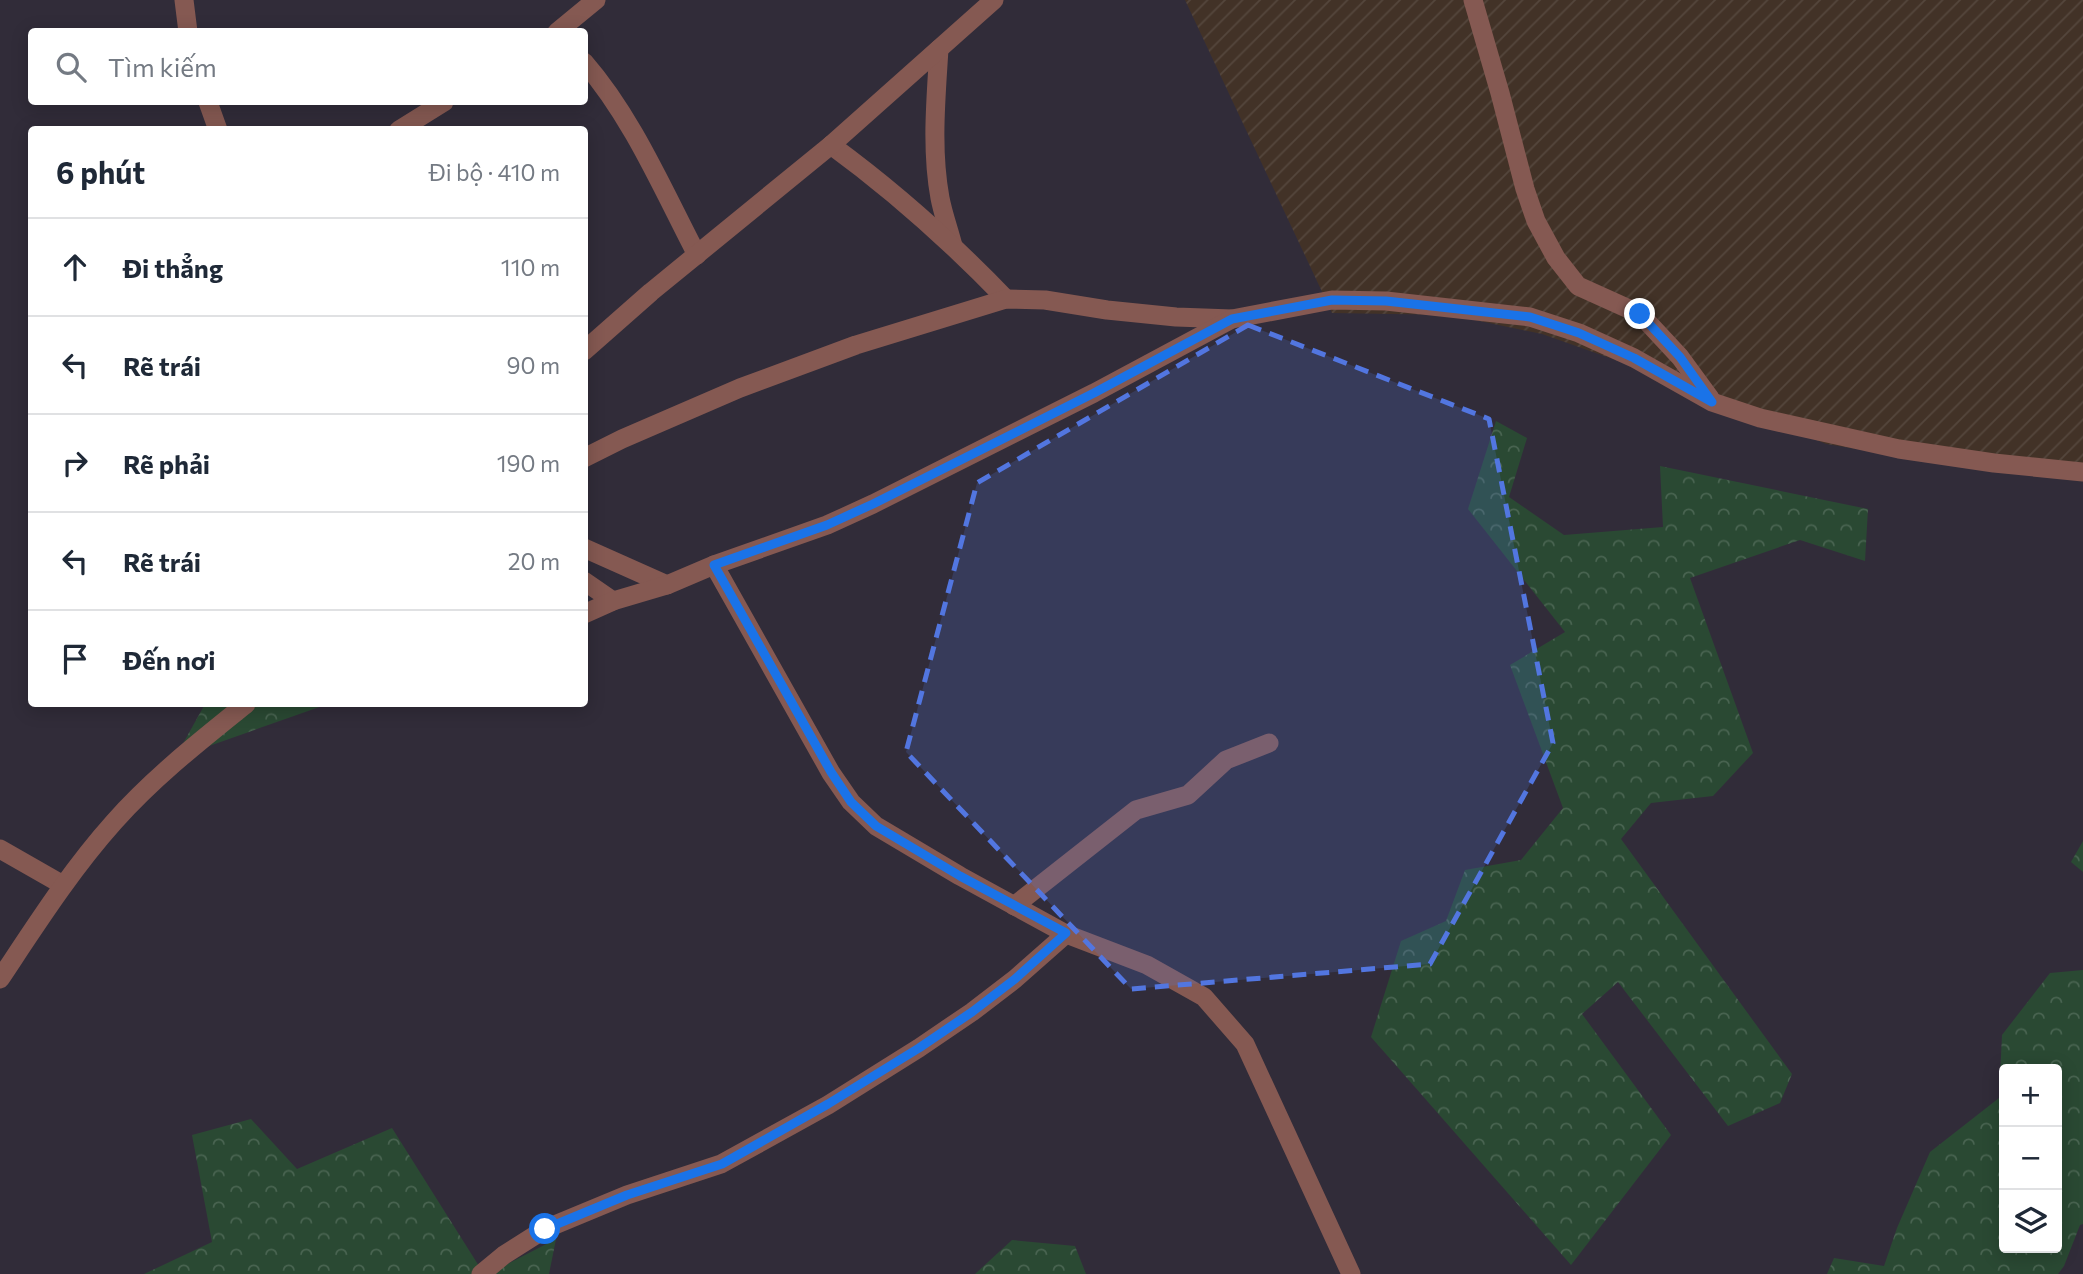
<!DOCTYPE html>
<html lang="vi">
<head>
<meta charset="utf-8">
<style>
  :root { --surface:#fff; --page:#f2f2f3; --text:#1f2937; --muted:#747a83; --line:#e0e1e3 }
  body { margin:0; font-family:Commissioner,sans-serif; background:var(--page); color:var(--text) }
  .controls { position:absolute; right:21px; bottom:21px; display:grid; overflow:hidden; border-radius:7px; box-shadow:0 4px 18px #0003 }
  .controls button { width:63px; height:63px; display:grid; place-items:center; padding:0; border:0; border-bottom:2px solid var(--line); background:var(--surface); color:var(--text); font:35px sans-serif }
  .stop { position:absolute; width:21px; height:21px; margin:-16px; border:5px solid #1a73e8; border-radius:50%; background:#fff }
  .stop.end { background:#1a73e8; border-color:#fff; box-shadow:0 2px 7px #0008 }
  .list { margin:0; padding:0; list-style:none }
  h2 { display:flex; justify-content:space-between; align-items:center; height:91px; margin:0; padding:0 28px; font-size:30px }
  h2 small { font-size:23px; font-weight:400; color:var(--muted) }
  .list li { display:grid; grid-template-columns:46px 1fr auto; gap:21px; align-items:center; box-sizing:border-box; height:98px; padding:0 28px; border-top:2px solid var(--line) }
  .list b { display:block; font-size:26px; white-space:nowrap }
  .list em { font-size:23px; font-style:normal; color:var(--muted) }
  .icon { flex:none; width:38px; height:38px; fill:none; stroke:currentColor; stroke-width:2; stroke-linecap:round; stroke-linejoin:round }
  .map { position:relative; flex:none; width:2083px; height:1274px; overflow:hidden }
  .search { position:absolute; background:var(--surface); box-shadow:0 4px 18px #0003; left:28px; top:28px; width:560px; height:77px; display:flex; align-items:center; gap:18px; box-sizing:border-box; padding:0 24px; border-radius:7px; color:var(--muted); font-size:26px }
  .panel { position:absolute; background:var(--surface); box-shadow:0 4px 18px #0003; left:28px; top:126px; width:560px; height:581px; border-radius:7px }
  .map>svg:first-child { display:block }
  .industrial { fill:url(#industrial-furrows) }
  .forest { fill:url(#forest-crowns); fill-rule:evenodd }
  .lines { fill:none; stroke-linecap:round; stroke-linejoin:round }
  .service { stroke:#855952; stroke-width:19 }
  .minor { stroke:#855952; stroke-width:19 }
  .route { stroke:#1a73e8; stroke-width:9 }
  .marked { fill:#5276e0; fill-opacity:0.2; stroke:#5276e0; stroke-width:5; stroke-dasharray:14 9; stroke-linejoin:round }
</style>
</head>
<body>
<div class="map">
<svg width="2083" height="1274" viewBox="0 0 2083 1274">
  <defs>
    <pattern id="industrial-furrows" width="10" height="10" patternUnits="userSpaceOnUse" patternTransform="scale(1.75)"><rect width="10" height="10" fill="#423227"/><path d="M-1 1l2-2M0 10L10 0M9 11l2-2" fill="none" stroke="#54463c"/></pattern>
    <pattern id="forest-crowns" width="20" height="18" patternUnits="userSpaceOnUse" patternTransform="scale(1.75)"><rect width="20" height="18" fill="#2a4933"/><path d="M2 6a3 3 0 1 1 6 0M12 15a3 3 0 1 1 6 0" fill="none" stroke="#496451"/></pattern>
  </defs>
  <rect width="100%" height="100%" fill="#312c39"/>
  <path class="industrial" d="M1185,0H2083V478L1993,471L1826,444L1689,386L1542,334L1451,315L1332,313Z"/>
  <g class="forest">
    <path d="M1496,421L1527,438L1509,497L1564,535L1663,527L1660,466L1868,509L1865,561L1800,540L1690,578L1753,753L1713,796L1651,803L1621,839L1792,1074L1780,1103L1728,1126L1618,982L1582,1014L1671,1135L1571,1265L1371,1037L1401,941L1446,921L1465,870L1521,860L1563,808L1510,665L1565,632L1468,509Z"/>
    <path d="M205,704H328L175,758Z"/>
    <path d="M2083,841V872L2071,862Z"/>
    <path d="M2083,970V1224L2080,1225L2064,1266L2058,1274H1827L1834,1258L1884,1266L1897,1228L1930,1152L1999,1098L2002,1035L2050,973ZM2004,1069H2057V1248H2004Z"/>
    <path d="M251,1119L297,1169L392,1128L484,1274H144L212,1242L192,1135Z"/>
    <path d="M556,1239L549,1274H488Z"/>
    <path d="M1012,1240L1075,1246L1086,1274H975Z"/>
  </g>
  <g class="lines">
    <path class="service" d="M0,849L63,885"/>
    <g class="minor">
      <path d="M184,0L188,32"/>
      <path d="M1473,0L1500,93L1525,189L1536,221L1556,258L1578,286L1640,314L1680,357L1710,398"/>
      <path d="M557,32L596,0"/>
      <path d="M939,49C936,98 931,149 940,198C943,214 949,230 953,246"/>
      <path d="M584,62C632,117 663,190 697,255"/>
      <path d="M208,102L218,130"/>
      <path d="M399,130L444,102"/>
      <path d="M831,145C894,191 952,243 1006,299"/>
      <path d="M584,351L651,292L831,145L994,0"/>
      <path d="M584,458L622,439L740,388L856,345L1006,299L1045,300L1107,310L1176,317L1232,319L1332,300L1386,301L1530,317L1579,333L1634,358L1712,402L1760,418L1899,449L1994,463L2083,472"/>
      <path d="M584,548L667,585"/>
      <path d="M714,565L831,773L851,802L876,826L960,876L1066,934L1147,965L1204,997L1245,1044L1351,1274"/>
      <path d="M584,581L613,601"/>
      <path d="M584,614L613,601L667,585L714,565L827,525L873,504L1094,393L1232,319"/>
      <path d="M1014,906L1136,810L1188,795L1226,760L1269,743"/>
      <path d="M0,979C36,925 71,870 114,822C153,778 200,741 246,704"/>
      <path d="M481,1274L504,1255L545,1229L627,1195L721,1164L828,1105L919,1048L972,1012L1015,979L1066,934"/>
    </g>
  </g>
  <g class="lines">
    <path class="route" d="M545,1229L627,1195L722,1164L828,1104L919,1048L972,1012L1015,979L1066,933L960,876L876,826L851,802L831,772L714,565L827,525L873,504L1094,393L1232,319L1332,300L1386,301L1530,317L1579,333L1634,358L1712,402L1680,357L1640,314"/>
  </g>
  <path class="marked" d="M1248,325L1489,419L1553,743L1430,964L1131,989L906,752L977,483Z"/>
</svg>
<div class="controls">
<button>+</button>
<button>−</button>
<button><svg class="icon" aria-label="layers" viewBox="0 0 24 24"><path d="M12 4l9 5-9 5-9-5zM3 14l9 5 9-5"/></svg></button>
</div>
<div class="stop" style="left:545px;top:1229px"></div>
<div class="stop end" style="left:1640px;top:314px"></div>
<div class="search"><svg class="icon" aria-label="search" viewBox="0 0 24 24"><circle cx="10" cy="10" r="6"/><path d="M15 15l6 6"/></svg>Tìm kiếm</div>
<section class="panel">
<h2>6 phút<small>Đi bộ · 410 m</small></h2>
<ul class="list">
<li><svg class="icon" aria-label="ahead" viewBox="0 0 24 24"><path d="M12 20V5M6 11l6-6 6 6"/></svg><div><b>Đi thẳng</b></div><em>110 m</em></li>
<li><svg class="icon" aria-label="left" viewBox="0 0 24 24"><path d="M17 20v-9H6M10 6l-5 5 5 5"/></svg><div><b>Rẽ trái</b></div><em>90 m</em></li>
<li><svg class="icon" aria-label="right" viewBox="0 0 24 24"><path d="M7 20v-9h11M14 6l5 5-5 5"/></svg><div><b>Rẽ phải</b></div><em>190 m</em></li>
<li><svg class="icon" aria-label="left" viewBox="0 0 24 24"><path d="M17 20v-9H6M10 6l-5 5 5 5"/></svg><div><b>Rẽ trái</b></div><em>20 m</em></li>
<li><svg class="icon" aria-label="arrive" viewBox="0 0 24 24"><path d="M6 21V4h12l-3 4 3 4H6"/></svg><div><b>Đến nơi</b></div></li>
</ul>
</section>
</div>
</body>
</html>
